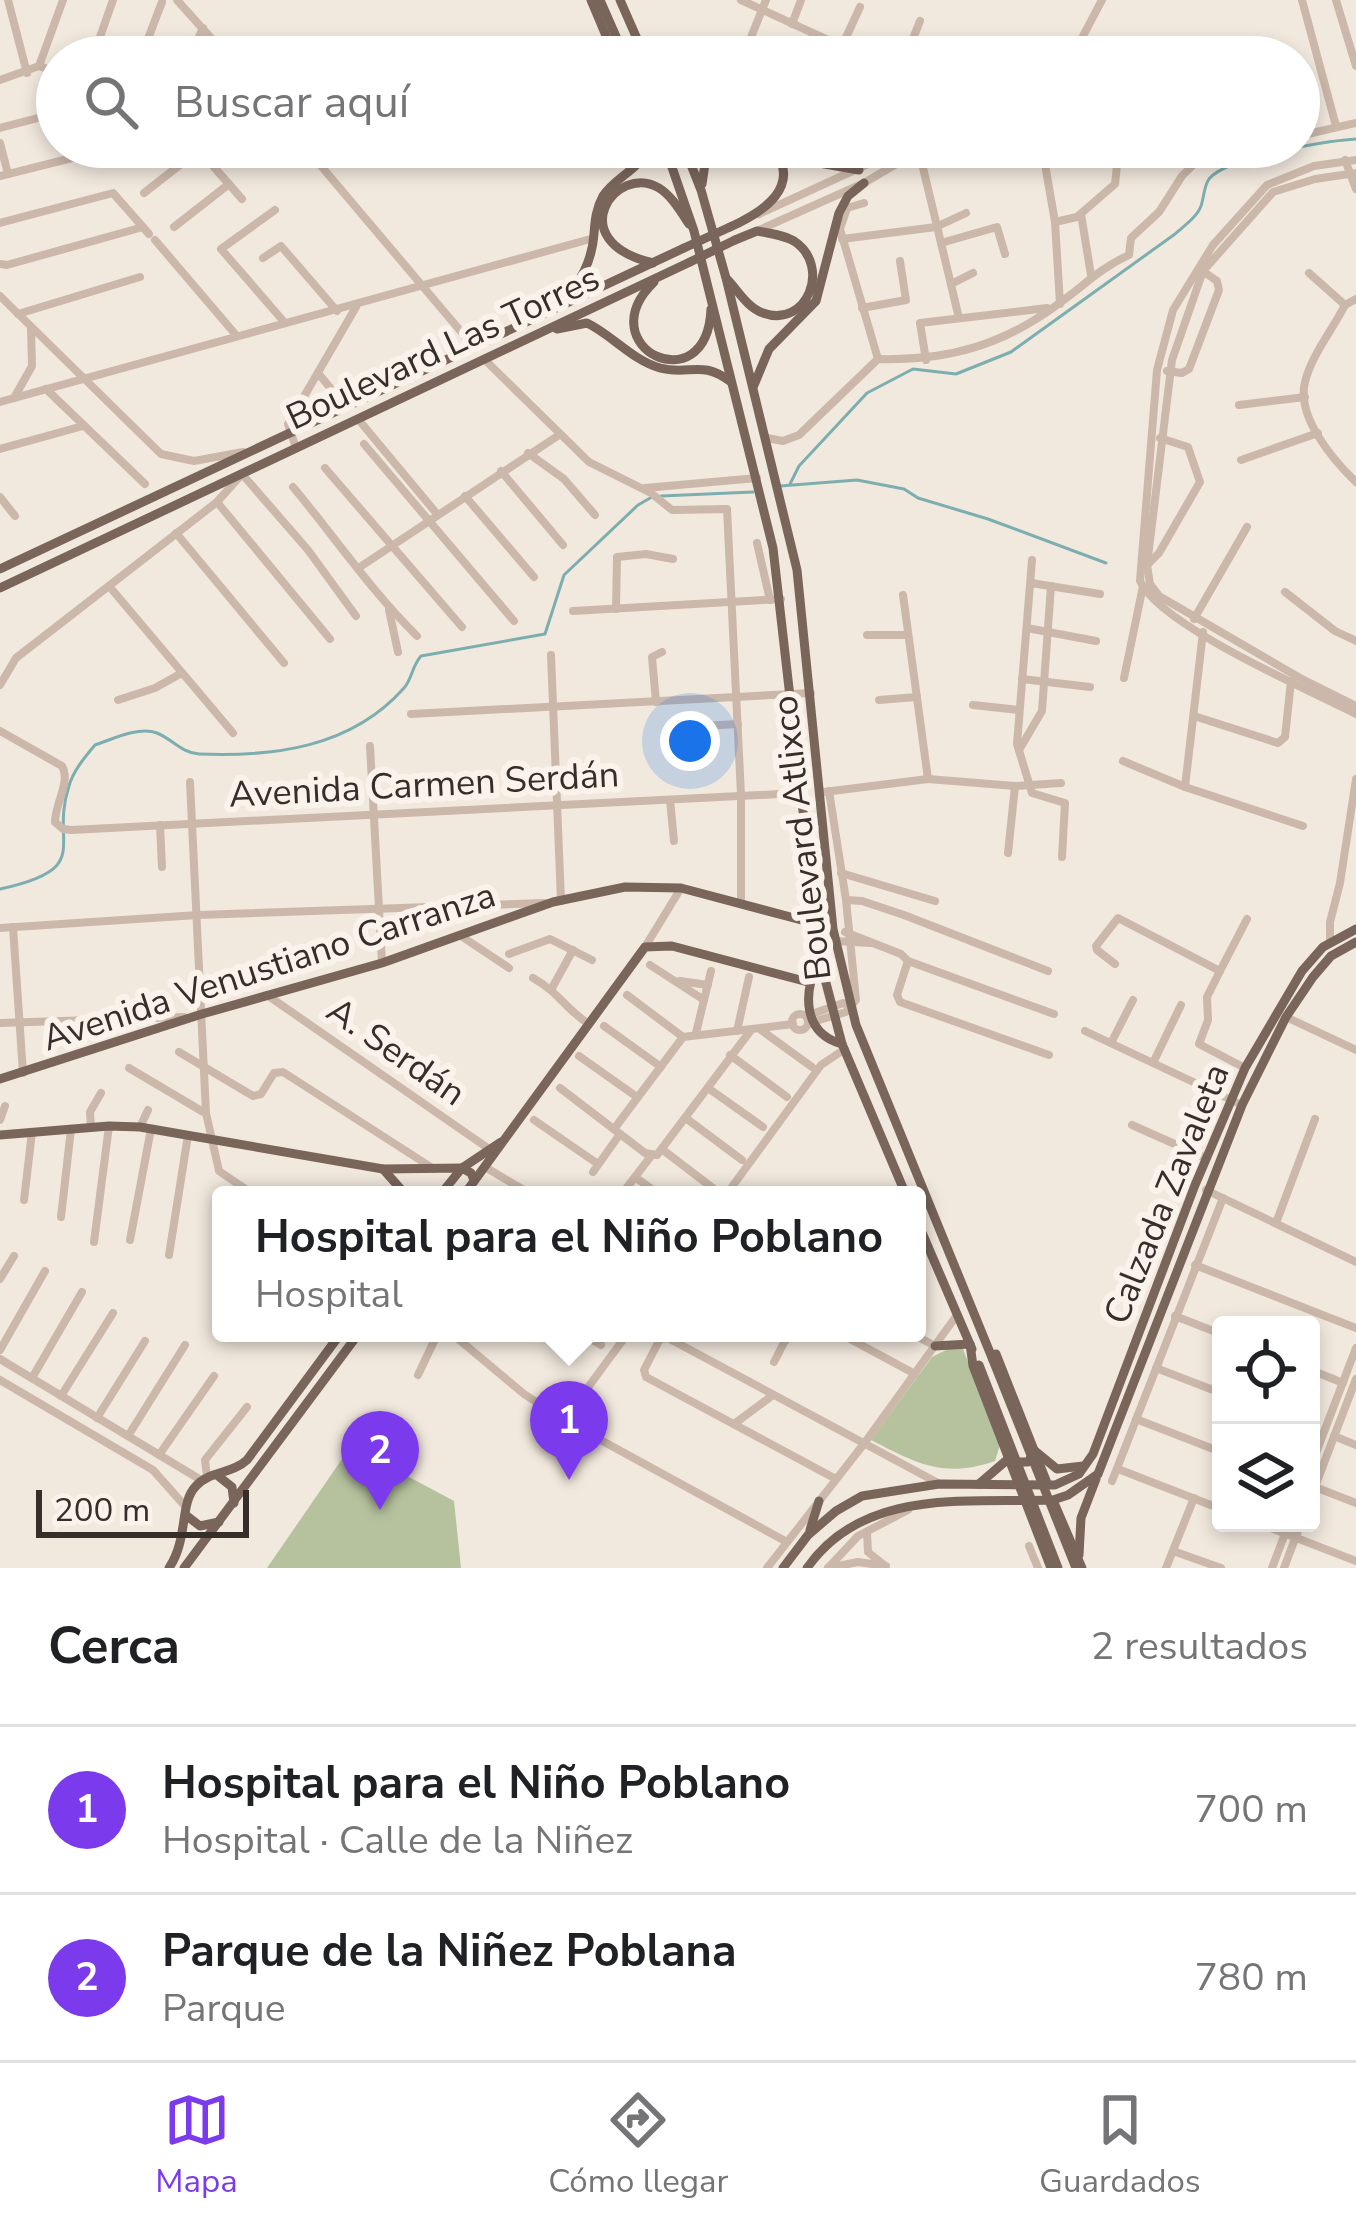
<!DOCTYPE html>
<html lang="es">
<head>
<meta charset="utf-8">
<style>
  :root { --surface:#fff; --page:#f2f2f2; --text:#202124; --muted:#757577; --line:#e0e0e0; --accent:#7c3aed }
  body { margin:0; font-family:"Nunito Sans",sans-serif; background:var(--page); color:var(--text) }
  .controls { position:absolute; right:36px; bottom:36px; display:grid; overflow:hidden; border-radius:12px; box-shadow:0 6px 18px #0003 }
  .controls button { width:108px; height:108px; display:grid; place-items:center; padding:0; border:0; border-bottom:3px solid var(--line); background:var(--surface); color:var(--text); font:60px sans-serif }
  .scale { position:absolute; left:36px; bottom:30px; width:213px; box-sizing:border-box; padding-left:12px; border:6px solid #382e29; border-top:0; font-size:33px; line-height:42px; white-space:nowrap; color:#382e29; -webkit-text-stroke:9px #faf3eb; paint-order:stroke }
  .you { position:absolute; left:690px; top:741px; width:42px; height:42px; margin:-30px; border:9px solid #fff; border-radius:50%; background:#1a73e8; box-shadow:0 0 0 18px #1a73e833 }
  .badge { display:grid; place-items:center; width:78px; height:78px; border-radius:50%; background:var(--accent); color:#fff; font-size:39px; font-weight:700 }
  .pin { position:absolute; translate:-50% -99px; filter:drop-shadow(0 3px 6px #0008) }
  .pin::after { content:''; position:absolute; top:63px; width:42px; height:36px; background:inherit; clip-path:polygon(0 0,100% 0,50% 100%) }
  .popup { position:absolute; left:212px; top:1186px; width:714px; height:156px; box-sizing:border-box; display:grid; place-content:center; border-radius:12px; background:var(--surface); filter:drop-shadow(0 3px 9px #0005); font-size:39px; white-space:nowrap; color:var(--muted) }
  .popup b { font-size:45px; color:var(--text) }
  .popup::after { content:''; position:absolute; left:50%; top:100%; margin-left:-24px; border:24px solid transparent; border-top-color:var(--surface) }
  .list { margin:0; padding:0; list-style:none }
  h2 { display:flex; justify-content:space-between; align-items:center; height:156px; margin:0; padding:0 48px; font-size:51px }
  h2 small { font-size:39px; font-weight:400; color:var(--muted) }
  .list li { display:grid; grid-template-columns:78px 1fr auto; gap:36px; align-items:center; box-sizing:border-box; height:168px; padding:0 48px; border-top:3px solid var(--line) }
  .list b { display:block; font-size:45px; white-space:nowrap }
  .list p { margin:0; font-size:39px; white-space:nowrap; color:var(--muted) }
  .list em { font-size:39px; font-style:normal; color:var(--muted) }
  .icon { flex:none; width:66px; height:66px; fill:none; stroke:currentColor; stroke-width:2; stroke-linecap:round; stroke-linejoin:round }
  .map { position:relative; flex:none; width:1356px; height:1568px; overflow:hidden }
  .search { position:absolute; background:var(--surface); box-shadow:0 6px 18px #0003; left:36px; right:36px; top:36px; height:132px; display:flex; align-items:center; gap:30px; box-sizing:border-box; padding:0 42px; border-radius:66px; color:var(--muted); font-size:45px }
  .sheet { height:492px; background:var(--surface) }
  nav { display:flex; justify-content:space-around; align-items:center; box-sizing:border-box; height:168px; border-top:3px solid var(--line); background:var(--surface); font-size:33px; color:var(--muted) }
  nav a { display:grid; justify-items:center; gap:6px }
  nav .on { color:var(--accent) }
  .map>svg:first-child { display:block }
  .green { fill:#b6c29e }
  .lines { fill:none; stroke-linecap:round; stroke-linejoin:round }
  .stream { stroke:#7daeaf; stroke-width:3 }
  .minor { stroke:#cbb8aa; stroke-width:8 }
  .major { stroke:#7a655b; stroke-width:9 }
  .major-bridge { stroke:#7a655b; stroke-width:9 }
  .labels { text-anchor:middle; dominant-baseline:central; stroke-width:12; stroke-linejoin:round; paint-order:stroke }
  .street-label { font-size:36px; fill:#382e29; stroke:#faf3eb }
</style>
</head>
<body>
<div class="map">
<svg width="1356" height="1568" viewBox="0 0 1356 1568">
  <rect width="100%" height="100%" fill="#f2e9de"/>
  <g class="green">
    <path d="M948,1349H963L1000,1445L995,1461C943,1479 916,1463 871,1440L932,1357Z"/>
    <path d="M351,1446L454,1501L461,1568H267Z"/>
  </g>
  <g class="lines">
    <g class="stream">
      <path d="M790,484L799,466L867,393L913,369L956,374L1011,352L1175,234C1184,226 1197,217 1201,206C1204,197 1204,186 1209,179C1226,157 1327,141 1356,139"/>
      <path d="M780,486L857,480L904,489L918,498L988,519L1106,563"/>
      <path d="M661,496L753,492"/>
      <path d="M0,889C96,868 49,845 69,786C73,771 85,757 95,745C113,739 139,726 157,733C172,739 182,753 199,754C273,757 351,748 404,688C412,679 412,666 421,656L545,634L564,575L638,505L652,497"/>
    </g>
    <g class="minor">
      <path d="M8,0L27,73"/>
      <path d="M177,0L228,57"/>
      <path d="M741,0L865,57"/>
      <path d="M1302,0L1336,126"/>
      <path d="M1336,0L1356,66"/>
      <path d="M792,24L801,0"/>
      <path d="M842,46L860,7"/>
      <path d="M93,57L113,0"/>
      <path d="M141,57L162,2"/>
      <path d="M190,57L203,28"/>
      <path d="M743,57L766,0"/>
      <path d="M899,57L908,51L920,21"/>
      <path d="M997,57L1006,53"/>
      <path d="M1072,57L1102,0"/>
      <path d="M39,66L63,0"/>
      <path d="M0,80L39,66L57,72"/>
      <path d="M0,128L57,113"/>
      <path d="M1299,136L1356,123"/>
      <path d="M0,143L8,174"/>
      <path d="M305,147L474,347"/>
      <path d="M918,147L959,318"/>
      <path d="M1042,147L1055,222L1060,304"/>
      <path d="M199,150L242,199"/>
      <path d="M1345,160L1356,189"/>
      <path d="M1356,160L1314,166L1267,185L1213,245L1173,310L1157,370L1140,581C1159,625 1309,690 1356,714"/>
      <path d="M116,162L134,147"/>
      <path d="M1356,173L1315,179L1273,192L1203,271L1172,360L1147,565L1150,584L1159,596L1300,678L1356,706"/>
      <path d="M0,176L84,155L86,147"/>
      <path d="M144,193L199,150"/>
      <path d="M864,203L847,208L840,229L878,359"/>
      <path d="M275,210L221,249L285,323"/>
      <path d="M759,214L905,147"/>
      <path d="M1081,214L1091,275"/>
      <path d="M1055,222L1077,217L1115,184L1119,147"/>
      <path d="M0,223L113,193L149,234"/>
      <path d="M174,227L229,184"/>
      <path d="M759,230L864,183L925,147"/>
      <path d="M842,239L936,227L966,213"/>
      <path d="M155,240L236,335"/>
      <path d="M941,243L997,227L1005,254"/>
      <path d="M263,258L281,246L337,311"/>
      <path d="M0,264L7,265L143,227"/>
      <path d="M1309,273L1345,305"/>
      <path d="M951,284L973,273"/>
      <path d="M0,296L161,454L194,461L243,452"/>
      <path d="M1356,299L1345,305C1333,329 1311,356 1305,382C1296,417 1334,461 1356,482"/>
      <path d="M862,308L906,300L900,261"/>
      <path d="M18,314L140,277"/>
      <path d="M484,359L589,462L651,493L672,510L727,509L741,795V904"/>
      <path d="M926,360L920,323L1047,308"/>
      <path d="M1167,371L1182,373L1189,369L1219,290L1217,281L1204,272"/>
      <path d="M318,373L346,407"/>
      <path d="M46,389L145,484"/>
      <path d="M14,398L32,366L31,328"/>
      <path d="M0,402L594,238"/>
      <path d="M1239,405L1305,397"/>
      <path d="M358,419L437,514"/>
      <path d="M767,438L783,441L799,435L878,359C948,361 1004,345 1061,302C1087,283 1099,269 1129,255L1131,238L1159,212L1182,176L1211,147"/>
      <path d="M364,444L514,621"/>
      <path d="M296,448L288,424L356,307"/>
      <path d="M0,449L83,426"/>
      <path d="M528,453L564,479L595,515"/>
      <path d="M1241,460L1318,433"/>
      <path d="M325,468L462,627"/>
      <path d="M501,471L563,545"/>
      <path d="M293,487C334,536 371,591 417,636"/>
      <path d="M645,488L757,478"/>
      <path d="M465,496L534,577"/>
      <path d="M0,497L15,516"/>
      <path d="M217,502L330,639"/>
      <path d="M176,533L284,663"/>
      <path d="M757,543L770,600"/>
      <path d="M1032,560L1017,744L1032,793L1065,803L1062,857"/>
      <path d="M1148,564L1159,553L1200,482L1188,447L1160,438"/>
      <path d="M360,567L559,435"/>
      <path d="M1031,583L1100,594"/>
      <path d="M109,586L233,733"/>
      <path d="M1285,592L1335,631L1356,641"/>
      <path d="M903,595L928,779"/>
      <path d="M616,609L617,557L646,554L673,559"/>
      <path d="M389,610L398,652"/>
      <path d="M573,611L781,599"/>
      <path d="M1194,619L1247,527"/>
      <path d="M1027,628L1096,641"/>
      <path d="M867,635H908"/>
      <path d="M551,655L561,901"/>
      <path d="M1124,678L1143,586"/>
      <path d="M1022,679L1090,687"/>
      <path d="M0,685L16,658L217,502L242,474L308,550L356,616"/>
      <path d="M118,700L155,688L180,674"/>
      <path d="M879,700L917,697"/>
      <path d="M656,702L652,657L662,652"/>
      <path d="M973,705L1019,710"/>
      <path d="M411,714L811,693"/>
      <path d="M1194,716L1278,743L1285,737L1291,681"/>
      <path d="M702,726L738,724"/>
      <path d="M0,731L62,766C71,782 55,803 55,822L63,829L71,830L799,793"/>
      <path d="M370,746L382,963"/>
      <path d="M1019,750L1042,711L1051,586"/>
      <path d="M1123,761L1185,787L1303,826"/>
      <path d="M190,782L206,1113L219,1171L254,1195"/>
      <path d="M1185,787L1203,632"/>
      <path d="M824,792L928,779L1015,786L1061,783"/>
      <path d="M670,800L674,841"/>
      <path d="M160,825L162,867"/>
      <path d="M1008,853L1015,786"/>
      <path d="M841,873L935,901"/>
      <path d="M847,900L862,901L904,915L1048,971"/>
      <path d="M13,927L23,1073"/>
      <path d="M0,928L198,915L544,903"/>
      <path d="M845,932L901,954L908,961L1054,1014"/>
      <path d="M461,936L509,968"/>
      <path d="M835,941L871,943"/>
      <path d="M1330,943V922L1340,883L1356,779"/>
      <path d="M645,947L681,888"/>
      <path d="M509,954L550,939L592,960"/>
      <path d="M908,961L897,995L900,1002L1049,1055"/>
      <path d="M1115,964L1097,950L1096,946L1118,918L1220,971L1207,997L1208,1020L1199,1044L1245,1068"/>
      <path d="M650,965L704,1000"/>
      <path d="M1220,971L1247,919"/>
      <path d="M533,978C560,993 565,1009 589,1024"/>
      <path d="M680,981L708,985"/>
      <path d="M552,988L573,950"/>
      <path d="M267,995L492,1151"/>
      <path d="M627,995L683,1037"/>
      <circle cx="800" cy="1022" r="8"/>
      <path d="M806,1016L843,1003L850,1006"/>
      <path d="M1286,1017L1356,1050"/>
      <path d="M0,1023L184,1017"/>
      <path d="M809,1023L846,1012L856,1000L846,900L829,791"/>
      <path d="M604,1026L661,1067"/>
      <path d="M761,1030L812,1067"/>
      <path d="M737,1031L749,977"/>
      <path d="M1085,1031L1242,1105"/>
      <path d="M696,1033L711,971"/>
      <path d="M683,1037L793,1024"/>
      <path d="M1111,1043L1133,1000"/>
      <path d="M179,1052L253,1096L261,1094L274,1073L283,1072L434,1169"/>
      <path d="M730,1055L787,1097"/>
      <path d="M579,1056L637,1097"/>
      <path d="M1153,1063L1181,1005"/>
      <path d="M129,1068L205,1113"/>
      <path d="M560,1088L645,1153L657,1155L751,1030"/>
      <path d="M708,1088L763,1127"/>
      <path d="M687,1119L742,1160"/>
      <path d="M0,1120L5,1106"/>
      <path d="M534,1120L598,1164"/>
      <path d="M1132,1125L1206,1158"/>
      <path d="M91,1127L90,1112L101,1093"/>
      <path d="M140,1127L148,1110"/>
      <path d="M614,1129L683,1037"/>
      <path d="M663,1150L718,1192"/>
      <path d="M485,1167L532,1195"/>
      <path d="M593,1172L620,1134"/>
      <path d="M635,1177L660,1195"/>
      <path d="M1206,1190L1356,1262"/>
      <path d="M622,1194L651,1156"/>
      <path d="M726,1195L821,1065L845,1049"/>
      <path d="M786,1195H797"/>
      <path d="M24,1200L32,1132"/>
      <path d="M61,1217L71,1129"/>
      <path d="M1276,1223L1315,1119"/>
      <path d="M130,1240L151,1129"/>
      <path d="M94,1242L109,1126"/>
      <path d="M169,1255L188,1135"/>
      <path d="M1195,1265L1356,1328"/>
      <path d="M0,1279L14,1256"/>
      <path d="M1175,1316L1221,1334"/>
      <path d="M451,1333L524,1394L564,1420L787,1542"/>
      <path d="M581,1333L601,1345"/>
      <path d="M773,1333L786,1340"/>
      <path d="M839,1333L915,1374"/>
      <path d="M911,1333L935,1346"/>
      <path d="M0,1350L45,1271"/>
      <path d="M0,1359L201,1480"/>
      <path d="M774,1362L789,1333"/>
      <path d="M1156,1368L1221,1393"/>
      <path d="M1311,1370L1343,1383"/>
      <path d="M418,1375L438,1333"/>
      <path d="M32,1378L82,1292"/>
      <path d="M0,1380L153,1470L185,1506"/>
      <path d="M61,1396L113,1313"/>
      <path d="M97,1418L145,1341"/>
      <path d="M1136,1419L1221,1452"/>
      <path d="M564,1420L628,1333"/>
      <path d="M734,1424L773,1395"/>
      <path d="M128,1436L185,1345"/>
      <path d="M1334,1436L1356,1445"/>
      <path d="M159,1455L214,1376"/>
      <path d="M1311,1466L1356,1348"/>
      <path d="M1118,1469L1221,1509"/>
      <path d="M207,1477L205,1460L247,1407"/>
      <path d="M836,1479L646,1377L644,1370L660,1339L668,1338L938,1483"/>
      <path d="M1112,1481L1223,1198"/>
      <path d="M1315,1487L1356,1503"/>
      <path d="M1311,1497L1356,1379"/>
      <path d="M1258,1523L1356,1561"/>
      <path d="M867,1533L868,1552L883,1564"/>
      <path d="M1029,1546L1038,1568"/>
      <path d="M1173,1551L1221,1568"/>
      <path d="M767,1568L863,1445L957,1315"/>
      <path d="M828,1568L858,1536L908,1510"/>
      <path d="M828,1568L858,1562L886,1566"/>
      <path d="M1166,1568L1194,1498"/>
      <path d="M1272,1568L1289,1523"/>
      <path d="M1284,1568L1301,1523"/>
    </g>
    <g class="major">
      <path d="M591,0L615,57"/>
      <path d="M600,0L625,57"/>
      <path d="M620,0L645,57"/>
      <path d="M665,147L694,231L773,548L820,960L842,1044L906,1195"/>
      <path d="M684,147L701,190L726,278L797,570L833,929L856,1025L993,1360"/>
      <path d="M795,147L819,163L859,170"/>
      <path d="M702,184L705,164L714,147"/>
      <path d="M730,227C763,212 803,187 773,147"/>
      <path d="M653,263C560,241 616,162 659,188C672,196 681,212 689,224"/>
      <path d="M728,280C738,291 748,308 763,313C807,329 832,266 794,241C783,235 770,233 757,231L735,240"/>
      <path d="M654,282C587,347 707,405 711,309"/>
      <path d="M561,303C580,283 592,262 594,234C595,220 596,209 603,196C616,176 639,171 648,147"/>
      <path d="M557,329L587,323C612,335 632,360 660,368C690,376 701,359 731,382"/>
      <path d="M754,385L769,349L816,301L839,213L848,196L864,183"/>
      <path d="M0,569L684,248"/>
      <path d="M0,588L690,262"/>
      <path d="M819,961C803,992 802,1033 842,1044"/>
      <path d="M0,1079L202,1014L382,963L553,902L625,887L681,888L813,923"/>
      <path d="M0,1135L109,1126L140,1127L383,1169L462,1168L471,1173L474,1180"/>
      <path d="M383,1169L406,1195"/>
      <path d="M440,1195L462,1168L501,1142"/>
      <path d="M464,1195L645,947L672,946L808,982"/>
      <path d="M917,1221L972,1349"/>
      <path d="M970,1344L973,1366L1051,1568"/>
      <path d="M935,1346L970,1344"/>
      <path d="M996,1354L1047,1483"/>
      <path d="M1013,1462H1028L1035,1451L1057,1469L1083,1466"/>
      <path d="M217,1475L232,1487L234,1503"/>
      <path d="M979,1484L1008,1459"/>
      <path d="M1055,1505L1082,1568"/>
      <path d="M187,1516L200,1526L219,1522"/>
      <path d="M810,1530L819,1501"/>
      <path d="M1079,1555L1081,1518L1096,1479"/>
      <path d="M169,1568C189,1538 179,1503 196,1486C209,1471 232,1474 247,1460L341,1333"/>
      <path d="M184,1568L359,1333"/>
      <path d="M783,1568L808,1535L836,1511L862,1496L939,1484L1055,1485L1079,1474L1093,1454L1195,1185L1245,1068L1302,971L1323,947L1356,929"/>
      <path d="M807,1568C864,1487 966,1503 1053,1500L1068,1495L1098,1474L1242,1105L1286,1017L1313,977L1331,956L1356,942"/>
    </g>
    <g class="major-bridge">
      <path d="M684,248L730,227"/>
      <path d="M690,262L735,240"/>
      <path d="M993,1360L1076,1568"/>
      <path d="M979,1365L1058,1568"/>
    </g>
  </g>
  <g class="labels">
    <g class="street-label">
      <text transform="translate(443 348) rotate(-25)">Boulevard Las Torres</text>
      <text transform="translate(424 785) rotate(-3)">Avenida Carmen Serdán</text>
      <text transform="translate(802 838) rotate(-97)">Boulevard Atlixco</text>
      <text transform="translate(269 967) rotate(-18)">Avenida Venustiano Carranza</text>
      <text transform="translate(396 1052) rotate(35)">A. Serdán</text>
      <text transform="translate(1167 1194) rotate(-68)">Calzada Zavaleta</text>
    </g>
  </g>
</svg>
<div class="controls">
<button><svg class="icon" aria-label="locate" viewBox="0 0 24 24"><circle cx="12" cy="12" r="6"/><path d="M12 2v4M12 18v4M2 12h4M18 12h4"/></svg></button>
<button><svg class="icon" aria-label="layers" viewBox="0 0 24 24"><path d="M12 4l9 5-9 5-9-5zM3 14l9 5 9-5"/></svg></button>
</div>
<div class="scale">200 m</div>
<div class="you"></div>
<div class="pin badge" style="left:569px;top:1480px">1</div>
<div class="popup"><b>Hospital para el Niño Poblano</b>Hospital</div>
<div class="pin badge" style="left:380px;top:1510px">2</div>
<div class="search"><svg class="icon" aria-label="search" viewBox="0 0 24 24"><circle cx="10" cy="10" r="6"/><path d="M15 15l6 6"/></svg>Buscar aquí</div>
</div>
<section class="sheet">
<h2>Cerca<small>2 resultados</small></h2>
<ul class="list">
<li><span class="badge">1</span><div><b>Hospital para el Niño Poblano</b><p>Hospital · Calle de la Niñez</p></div><em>700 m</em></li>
<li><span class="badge">2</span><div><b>Parque de la Niñez Poblana</b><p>Parque</p></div><em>780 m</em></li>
</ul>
</section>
<nav>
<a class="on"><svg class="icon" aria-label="map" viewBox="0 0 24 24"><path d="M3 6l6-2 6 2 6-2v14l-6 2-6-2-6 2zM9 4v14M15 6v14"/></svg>Mapa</a>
<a><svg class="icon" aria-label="directions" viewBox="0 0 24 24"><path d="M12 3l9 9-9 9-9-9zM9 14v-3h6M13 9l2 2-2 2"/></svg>Cómo llegar</a>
<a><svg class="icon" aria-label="saved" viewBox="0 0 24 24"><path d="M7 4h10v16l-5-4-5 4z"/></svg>Guardados</a>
</nav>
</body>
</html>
